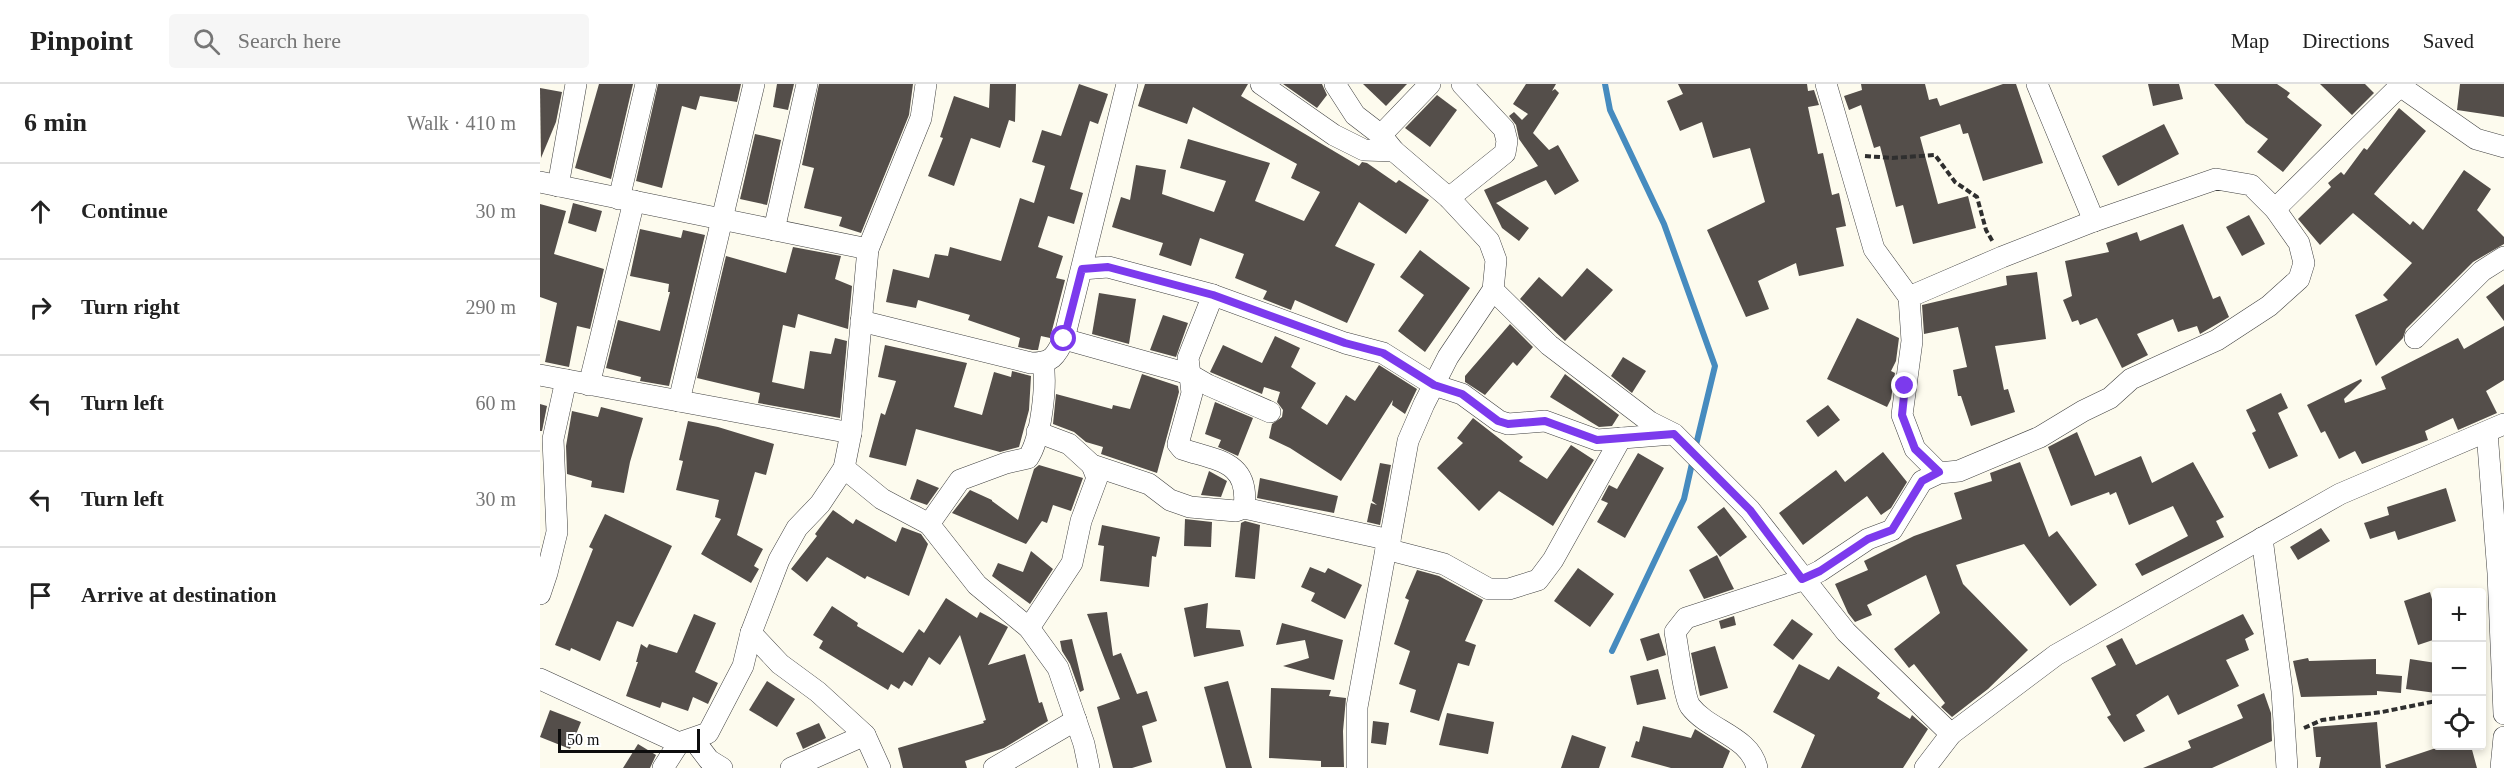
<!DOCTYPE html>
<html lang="en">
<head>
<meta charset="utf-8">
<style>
  :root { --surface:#fff; --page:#f6f6f6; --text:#222; --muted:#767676; --line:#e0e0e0 }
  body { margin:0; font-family:"Times New Roman",serif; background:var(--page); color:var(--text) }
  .controls { position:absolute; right:18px; bottom:18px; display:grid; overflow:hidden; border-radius:6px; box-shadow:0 3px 9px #0003 }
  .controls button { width:54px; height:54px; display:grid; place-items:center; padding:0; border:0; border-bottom:2px solid var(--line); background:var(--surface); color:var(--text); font:30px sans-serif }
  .scale { position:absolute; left:18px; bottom:15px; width:142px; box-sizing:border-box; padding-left:6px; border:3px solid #0d0d0d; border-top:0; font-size:16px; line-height:21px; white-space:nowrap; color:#0d0d0d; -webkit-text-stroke:4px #fff; paint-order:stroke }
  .stop { position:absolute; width:18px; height:18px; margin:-14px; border:4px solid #7c3aed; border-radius:50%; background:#fff }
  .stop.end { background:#7c3aed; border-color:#fff; box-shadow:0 2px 6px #0008 }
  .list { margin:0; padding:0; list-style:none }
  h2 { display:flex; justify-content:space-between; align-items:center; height:78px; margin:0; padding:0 24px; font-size:26px }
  h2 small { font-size:20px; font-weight:400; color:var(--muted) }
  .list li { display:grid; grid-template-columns:39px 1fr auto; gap:18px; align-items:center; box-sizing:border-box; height:96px; padding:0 24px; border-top:2px solid var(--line) }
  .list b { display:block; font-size:22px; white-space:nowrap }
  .list em { font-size:20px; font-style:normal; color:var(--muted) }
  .icon { flex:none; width:33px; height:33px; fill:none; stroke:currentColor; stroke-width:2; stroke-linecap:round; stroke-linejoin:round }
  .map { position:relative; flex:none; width:1964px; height:684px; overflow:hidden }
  header { display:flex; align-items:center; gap:36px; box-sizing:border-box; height:84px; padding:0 30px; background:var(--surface); border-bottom:2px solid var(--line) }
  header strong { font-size:28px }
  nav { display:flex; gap:33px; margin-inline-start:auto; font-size:21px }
  .search { width:420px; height:54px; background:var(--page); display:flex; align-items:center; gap:15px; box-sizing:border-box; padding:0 21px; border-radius:6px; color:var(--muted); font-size:22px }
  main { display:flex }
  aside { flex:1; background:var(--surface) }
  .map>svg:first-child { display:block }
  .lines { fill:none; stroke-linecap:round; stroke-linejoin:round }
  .stream { stroke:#468bbf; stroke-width:6 }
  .building { fill:#544e4a }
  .minor-casing { stroke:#404040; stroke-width:22 }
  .path { stroke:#2f2f2f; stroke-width:4; stroke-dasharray:6 3; stroke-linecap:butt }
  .minor { stroke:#fff; stroke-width:21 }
  .route { stroke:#7c3aed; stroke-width:8 }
</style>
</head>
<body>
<header>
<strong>Pinpoint</strong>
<div class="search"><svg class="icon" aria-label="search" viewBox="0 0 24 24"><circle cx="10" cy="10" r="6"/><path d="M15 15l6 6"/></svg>Search here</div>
<nav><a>Map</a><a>Directions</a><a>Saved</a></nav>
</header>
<main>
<aside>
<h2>6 min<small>Walk · 410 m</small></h2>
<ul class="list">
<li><svg class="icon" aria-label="ahead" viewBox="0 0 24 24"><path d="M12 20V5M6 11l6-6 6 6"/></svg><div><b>Continue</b></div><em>30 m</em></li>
<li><svg class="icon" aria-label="right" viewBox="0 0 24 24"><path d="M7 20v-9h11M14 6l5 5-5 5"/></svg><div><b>Turn right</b></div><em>290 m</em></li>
<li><svg class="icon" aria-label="left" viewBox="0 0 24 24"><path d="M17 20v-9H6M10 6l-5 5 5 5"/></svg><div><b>Turn left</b></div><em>60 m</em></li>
<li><svg class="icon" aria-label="left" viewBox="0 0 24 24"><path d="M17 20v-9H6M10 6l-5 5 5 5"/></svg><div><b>Turn left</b></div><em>30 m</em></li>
<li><svg class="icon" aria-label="arrive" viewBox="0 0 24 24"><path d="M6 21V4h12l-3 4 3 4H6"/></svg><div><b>Arrive at destination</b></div></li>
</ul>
</aside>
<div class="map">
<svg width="1964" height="684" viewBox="0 0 1964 684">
  <rect width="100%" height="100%" fill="#fdfbee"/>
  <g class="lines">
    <g class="stream">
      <path d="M1065,0L1070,26L1124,140L1175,282L1155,365"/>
      <path d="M1072,567L1144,415L1153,375"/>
    </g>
  </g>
  <g class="building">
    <path d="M59,0H93L71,95L35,84Z"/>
    <path d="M118,0H201L197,18L160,12L156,26L142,22L122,104L96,97Z"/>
    <path d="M237,0H254L248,26L233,23Z"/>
    <path d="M279,0H373L369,31L321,149L299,142L302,133L264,124L274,84L262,81Z"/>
    <path d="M450,0H476L475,38L469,36L460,64L431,54L414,102L388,92L403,54L400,53L414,12L449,24Z"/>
    <path d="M539,0L568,10L558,40L550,37L530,105L543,109L534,140L508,132L498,163L523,172L516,194L525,196L510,254L501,252L498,266H492L478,263L480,254L428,236L430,231L378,216L376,224L346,218L353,185L389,194L395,170L408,172L410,163L461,177L480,114L494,119L505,82L492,78L502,46L521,52Z"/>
    <path d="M605,0H708L701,12L819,82L822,78L827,79L856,99L859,96L889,116L866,150L819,118L795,162L835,180L807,239L755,216L751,226L723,215L727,207L695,194L704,170L660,154L651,182L619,171L623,159L572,143L581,113L590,116L596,81L626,86L622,110L674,128L686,97L640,84L648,55L730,79L715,117L764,137L780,108L751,94L757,80L653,23L647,40L598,22Z"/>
    <path d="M743,0H782L787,11L777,24Z"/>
    <path d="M823,0H867L846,22Z"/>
    <path d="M986,0H1016L1012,7L1015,5L1019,9L993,49L1009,66L1018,61L1039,97L1015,111L1006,96L956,119L989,144L979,157L962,144L944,106L998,82L979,55L976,41L969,32L974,28L982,36L988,30L973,20Z"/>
    <path d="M1138,0H1267L1268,7L1274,6L1279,21L1268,23L1278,70L1283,69L1292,111L1299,109L1306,142L1296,144L1304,182L1259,192L1256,179L1218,197L1229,225L1206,233L1167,146L1225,118L1210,64L1173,74L1162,38L1140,47L1127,17L1143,10Z"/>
    <path d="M1321,0H1385L1389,16L1397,14L1400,22L1463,0H1476L1503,79L1443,97L1428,49L1423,50L1420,40L1380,53L1398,120L1428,112L1436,144L1373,160L1363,121L1356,123L1340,62L1334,64L1321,21L1309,26L1304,12L1322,6Z"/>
    <path d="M1608,0H1639L1643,15L1613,22Z"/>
    <path d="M1674,0H1737L1750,9L1747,13L1782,41L1743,88L1717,68L1728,55L1706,39Z"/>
    <path d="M1780,0H1825L1834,9L1812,31Z"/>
    <path d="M1920,0H1964V33L1917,26Z"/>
    <path d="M0,4L22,8L16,38L1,74Z"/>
    <path d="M897,11L917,26L890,63L865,44Z"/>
    <path d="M1859,24L1886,47L1834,110L1870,141L1873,137L1883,146L1924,86L1951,105L1937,126L1964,153V160L1933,178L1866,245L1863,254L1836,282L1815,231L1848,216L1843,211L1872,179L1813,129L1780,161L1758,135L1791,103L1788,99L1801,88L1804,91L1824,64L1827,66Z"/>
    <path d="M1624,40L1639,70L1578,102L1562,72Z"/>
    <path d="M215,50L241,56L227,121L200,115Z"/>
    <path d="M33,119L62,127L56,148L28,139Z"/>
    <path d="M0,120L26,127L14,170L64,185L50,245L37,242L29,283L5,278L17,219L0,213Z"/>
    <path d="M1709,131L1725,160L1702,172L1686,143Z"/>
    <path d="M1643,140L1673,215L1680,212L1689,233L1660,250L1657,242L1638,248L1633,235L1597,250L1608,271L1582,284L1557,234L1540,241L1538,236L1532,238L1523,216L1532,212L1525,177L1569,168L1566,159L1597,148L1600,157Z"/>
    <path d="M100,145L141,154L143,146L165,151L129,302L100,297L101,293L66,284L78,236L120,247L130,208H128L129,200L90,192Z"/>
    <path d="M253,163L301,172L295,195L312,202L308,245L258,230L255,244L243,241L232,298L264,305L270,267L291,270L295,254L307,257L300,334L218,319L220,309L157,294L186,172L246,189Z"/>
    <path d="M880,166L930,204L885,268L858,247L884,211L860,193Z"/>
    <path d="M1047,184L1073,206L1025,257L980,215L999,193L1022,213Z"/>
    <path d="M1497,188L1506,255L1455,262L1464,306L1468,305L1475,328L1431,342L1421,312H1418L1413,286L1427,283L1418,243L1384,250L1382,221L1467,201L1466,192Z"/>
    <path d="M1964,200V237L1946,213Z"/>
    <path d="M559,209L596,215L589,260L552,250Z"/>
    <path d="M623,231L648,239L636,273L610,266Z"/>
    <path d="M1317,234L1359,254L1356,277L1351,287L1355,289L1351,315L1347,323L1287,295Z"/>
    <path d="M970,240L993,263L977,282L973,278L945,311L925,298V292Z"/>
    <path d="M1964,242V296L1946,307L1957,329L1918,346L1913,334L1885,347L1888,356L1822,380L1815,367L1799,375L1785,347L1781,349L1767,321L1821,295L1822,297L1804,315L1805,319L1846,305L1841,293L1918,254L1924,265Z"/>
    <path d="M735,252L760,264L751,283L776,299L761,324L787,341L806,311L815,317L839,281L877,305L865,330L852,321L853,316L801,397L750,364L729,354L732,340L742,333L743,326L737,318L740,308L724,303L722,310L670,288L683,261L722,279Z"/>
    <path d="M345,261L427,279L414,323L442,331L454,288L471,293L472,287L491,292L489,326L479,363L460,368L376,345L366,382L329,373L341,329L345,331L356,297L338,293Z"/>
    <path d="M1083,273L1106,287L1092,309L1071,292Z"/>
    <path d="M602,290L638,302L639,308L617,389L561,370L563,363L546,358L534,348L513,340L516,310L572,325L573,321L590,325Z"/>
    <path d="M1025,290L1079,331L1072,342L1059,343L1010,313Z"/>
    <path d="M1741,309L1748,324L1738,329L1758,372L1729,385L1712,349L1716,347L1706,326Z"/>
    <path d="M675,318L713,334L698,372L678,363L681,356L665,350Z"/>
    <path d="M0,320L7,322L2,347H0Z"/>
    <path d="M1288,321L1300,336L1278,353L1266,337Z"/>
    <path d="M61,323L103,334L90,378L84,409L51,403L52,397L27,390L26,362L32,327L58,333Z"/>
    <path d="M933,334L983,373L979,377L1007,395L1031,361L1054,376L1013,442L959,407L939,427L897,384L923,359L917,354Z"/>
    <path d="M148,337L178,343L234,360L226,391L215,388L197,451L223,465L214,482L219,485L211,499L161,470L181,435L175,433L179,416L136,406L143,377L139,376Z"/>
    <path d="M1537,348L1555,392L1601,372L1612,399L1653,378L1684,433L1676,437L1684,453L1602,492L1595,480L1648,452L1633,422L1589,441L1576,408L1570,411L1569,408L1531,422L1508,363Z"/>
    <path d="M1343,368L1367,398L1351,424L1341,431L1327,412L1263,461L1239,429L1296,386L1305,398Z"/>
    <path d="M1098,369L1124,384L1085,454L1057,438L1068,419L1061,416L1069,401L1077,405Z"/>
    <path d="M1480,378L1509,453L1517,447L1557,501L1530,522L1484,460L1416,481L1423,500L1488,566L1448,605L1412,633L1401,623L1405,619L1374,580L1369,584L1354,565L1400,529L1386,491L1327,521L1332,531L1315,538L1308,529L1295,500L1328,486L1324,477L1374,452L1422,435L1414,409L1452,397L1450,389Z"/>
    <path d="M840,379L851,381L840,441L827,438L831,419L837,421L832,417Z"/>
    <path d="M499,381L543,394L531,427L513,421L507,439L502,437L486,460L412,429L430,406L452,416V417L478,436L494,385Z"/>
    <path d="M669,387L687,397L681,413L661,411Z"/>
    <path d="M720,394L798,412L794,429L717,414Z"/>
    <path d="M377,395L399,404L387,421L370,415Z"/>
    <path d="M1906,404L1916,437L1858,456L1855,447L1830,455L1824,439L1849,431L1847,423Z"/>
    <path d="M1184,423L1207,453L1180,473L1157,443Z"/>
    <path d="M293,426L313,440L316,435L356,458L362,443L381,450L388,460L369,512L327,492L325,495L287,473L267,498L251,485L277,452L275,450Z"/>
    <path d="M65,430L132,462L93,543L77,537L60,577L31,564L30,567L15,561L53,465L49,463Z"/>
    <path d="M645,435L672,438L671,463L644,462Z"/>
    <path d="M705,437L720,441L715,495L695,493L701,439Z"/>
    <path d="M562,441L620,453L616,473L612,472L609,503L560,497L564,462L558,461Z"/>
    <path d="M1781,444L1790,457L1758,476L1750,463Z"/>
    <path d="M491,467L513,485L490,520L452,492L458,479L483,488Z"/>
    <path d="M1177,471L1194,505L1164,515L1149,486Z"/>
    <path d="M770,483L785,489L788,484L822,501L805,535L771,517L775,509L761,503Z"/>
    <path d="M1038,484L1074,510L1050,543L1014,517Z"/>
    <path d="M877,486L899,492L943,516L925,557L936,561L929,582L918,579L899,637L870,628L876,606L859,600L870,567L854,560L869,516L865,514Z"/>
    <path d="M1890,508L1896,530V555L1878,561L1864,517Z"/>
    <path d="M406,514L437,534L440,528L468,543L448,581L485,570L499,619L502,618L508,637L464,664L425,677L427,684H363L358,664L444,639L443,637L446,636L420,551L400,581L389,573L372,602L364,597L359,605L351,600L348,606L279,564L283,557L273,551L292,522L318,539L317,542L363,569L379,545L384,549Z"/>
    <path d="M668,519L666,544L700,546L704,562L654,573L644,524Z"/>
    <path d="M567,528L573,572L581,569L597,610L607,607L617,637L602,642L612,678L592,684H573L557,623L580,615L547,530Z"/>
    <path d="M154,530L176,539L155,588L178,599L168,620L153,613L148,627L122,618L120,624L86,612L98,578H96L101,560L107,564L109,560L137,569Z"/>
    <path d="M1703,530L1714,550L1705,555L1709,566L1686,576L1699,602L1638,631L1628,611L1596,631L1605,647L1584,658L1567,633L1571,631L1551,594L1576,581L1566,562L1582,554L1596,581Z"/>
    <path d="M1194,532L1196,541L1181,545L1179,537Z"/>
    <path d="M1252,535L1273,550L1253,576L1233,561Z"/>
    <path d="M742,539L803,556L794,596L743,582L769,574L765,556L736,561Z"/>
    <path d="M1119,549L1126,571L1107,577L1100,555Z"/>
    <path d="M532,555L544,606L540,608L530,580L522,567L520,557Z"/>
    <path d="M1175,562L1188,604L1160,612L1151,569Z"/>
    <path d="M1768,574L1769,577L1836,575V590L1862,592L1861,609L1837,607V611L1761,613L1753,577Z"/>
    <path d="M1870,575L1896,579V609L1866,605Z"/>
    <path d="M1259,580L1289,596L1298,582L1340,609L1337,614L1370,635L1372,631L1388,645L1363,684H1261L1275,651L1233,628Z"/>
    <path d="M1118,585L1126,615L1097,621L1090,592Z"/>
    <path d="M227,597L255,615L237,643L209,626Z"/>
    <path d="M688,597L712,684H686L664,603Z"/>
    <path d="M731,604L791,606L789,612L806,614L803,647L804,683H781V677L729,674Z"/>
    <path d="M1724,609L1731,629L1732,657L1672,684H1603L1651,664L1648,657L1703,634L1697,621Z"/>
    <path d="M10,626L41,638L30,665L0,653Z"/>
    <path d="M907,629L954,638L948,670L899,661Z"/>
    <path d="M833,637L849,639L846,661L831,659Z"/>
    <path d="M1837,638L1841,684H1779L1781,673H1776L1773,643Z"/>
    <path d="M279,639L286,654L263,665L256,649Z"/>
    <path d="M1103,642L1151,654L1155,645L1190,667L1183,684H1131L1091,673L1096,657L1099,658Z"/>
    <path d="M1032,651L1066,663L1059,684H1021Z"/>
    <path d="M98,660L116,671L110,684H83Z"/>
    <path d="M1895,662H1931L1937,684H1846L1845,681L1896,664Z"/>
  </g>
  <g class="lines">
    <defs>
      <g id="minor">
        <path d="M721,0L794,51L824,66L854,67"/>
        <path d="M795,0L815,31L841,51L854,67L909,114L949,157L956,176L953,206L908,273L884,320L868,357L850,456L846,465L817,623V684"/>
        <path d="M1286,0L1334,165L1369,213"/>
        <path d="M1497,0L1554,137"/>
        <path d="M841,51L890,0"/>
        <path d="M0,98L328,165"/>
        <path d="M18,102L36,0"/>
        <path d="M909,114L965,69L967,57L964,45L922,0"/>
        <path d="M79,115L106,0"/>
        <path d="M1735,125L1860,2L1936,55L1964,63"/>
        <path d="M234,146L267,0"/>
        <path d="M542,185L568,183L673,211L805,259L843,269L894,301L922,310L959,337L968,340L1005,337L1057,356L1133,350"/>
        <path d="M953,206L1009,261L1110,338L1134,350L1210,426L1306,548L1411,650"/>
        <path d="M673,211L648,274L652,309L638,360L642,365C678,377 710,377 704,424"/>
        <path d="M321,237L491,279C512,279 515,273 524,255L587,0"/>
        <path d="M1875,254L1942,187L1964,173"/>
        <path d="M524,255L649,290L668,301L730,328"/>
        <path d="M0,291L311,349"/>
        <path d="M49,301L94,117"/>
        <path d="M139,317L214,0"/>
        <path d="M497,348L529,360L552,381L609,400L630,416L650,423L696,427L704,424L850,456"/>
        <path d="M1947,348L1958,489L1964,630"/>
        <path d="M304,384L342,415L389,440L437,501L489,544L518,584L544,660L549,684"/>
        <path d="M389,440L420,396L466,379L488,374C501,355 507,301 503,279"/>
        <path d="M1722,454L1742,607L1747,684"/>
        <path d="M846,465L904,480L949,505H969L998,496L1013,476L1081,354"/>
        <path d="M0,510L7,489L17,448L13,355L26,296"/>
        <path d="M489,544L532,479L541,437L557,394L552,381"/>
        <path d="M211,549L240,580L278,608L325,651L340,684"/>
        <path d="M0,595L139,659L168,649L203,582L211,549L239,476L257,444L280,420L304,384L311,349L328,165L381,34L386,0"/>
        <path d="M153,655L169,676L182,684"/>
        <path d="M123,684L139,659"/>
        <path d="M251,684L325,651"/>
        <path d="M454,684L536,636"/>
        <path d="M1217,684C1210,652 1169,647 1150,622C1144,613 1138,563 1135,548L1146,534L1262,496L1280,487L1328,455L1352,446L1382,397L1399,389L1419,387L1500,353L1543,327L1570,314L1591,295L1677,256L1729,222L1759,195L1764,179L1759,159L1735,125L1711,101L1676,95L1554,137L1462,173L1369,213L1372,257L1362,331L1375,365L1399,389"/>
        <path d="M1385,684L1411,650L1516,571L1800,410L1964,340"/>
        <path d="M1961,684L1964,653"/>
      </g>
    </defs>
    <use href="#minor" class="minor-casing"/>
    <g class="path">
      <path d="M1325,72L1352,74L1395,71L1415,98L1437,113L1446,146L1453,158"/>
      <path d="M1764,644L1782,636L1842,628L1896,617"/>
    </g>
    <use href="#minor" class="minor"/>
  </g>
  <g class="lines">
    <path class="route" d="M524,255L542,185L568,183L673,211L805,259L843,269L894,301L922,310L958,337L968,340L1005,337L1057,356L1134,350L1210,426L1262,495L1280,487L1328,455L1352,446L1382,397L1399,388L1375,365L1362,331L1365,302"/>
  </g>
</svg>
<div class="controls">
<button>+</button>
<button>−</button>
<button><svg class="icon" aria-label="locate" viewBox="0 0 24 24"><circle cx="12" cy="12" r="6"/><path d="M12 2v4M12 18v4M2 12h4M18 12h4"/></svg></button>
</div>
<div class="scale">50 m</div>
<div class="stop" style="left:524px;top:255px"></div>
<div class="stop end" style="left:1365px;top:302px"></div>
</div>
</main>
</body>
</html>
